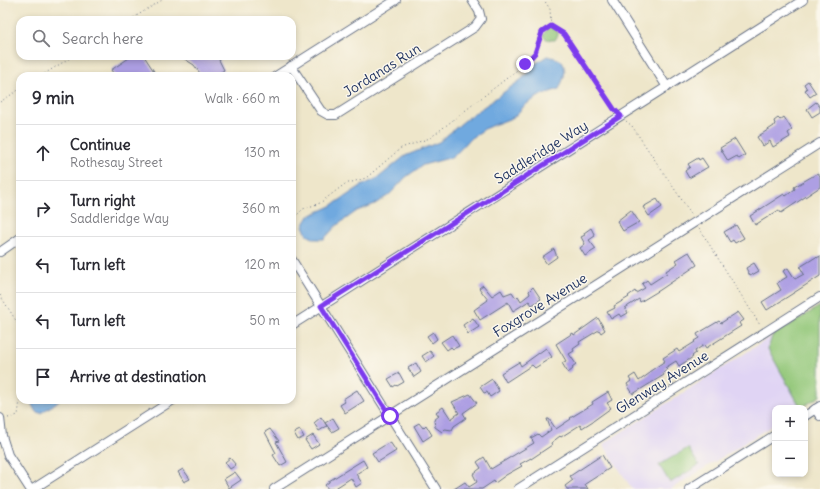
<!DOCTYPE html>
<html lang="en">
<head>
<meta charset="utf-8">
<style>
  :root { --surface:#fff; --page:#f2f2f3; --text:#2b2b33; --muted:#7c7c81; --line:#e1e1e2 }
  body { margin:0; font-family:Delius,sans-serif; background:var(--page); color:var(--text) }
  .controls { position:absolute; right:12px; bottom:12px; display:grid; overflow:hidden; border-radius:8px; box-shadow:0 2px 6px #0003 }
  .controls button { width:36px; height:36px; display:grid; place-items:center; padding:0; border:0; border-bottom:1px solid var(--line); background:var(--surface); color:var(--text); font:20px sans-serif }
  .stop { position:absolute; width:12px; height:12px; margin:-9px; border:3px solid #7c3aed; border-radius:50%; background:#fff }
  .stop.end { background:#7c3aed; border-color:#fff; box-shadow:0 1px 4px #0008 }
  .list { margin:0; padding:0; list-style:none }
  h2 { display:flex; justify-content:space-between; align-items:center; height:52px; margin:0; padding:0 16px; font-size:17px }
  h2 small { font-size:13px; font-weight:400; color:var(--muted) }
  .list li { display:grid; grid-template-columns:26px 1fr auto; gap:12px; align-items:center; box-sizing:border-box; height:56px; padding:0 16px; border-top:1px solid var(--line) }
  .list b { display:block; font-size:15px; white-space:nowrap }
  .list p { margin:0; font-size:13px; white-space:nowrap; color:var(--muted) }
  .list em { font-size:13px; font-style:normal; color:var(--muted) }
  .icon { flex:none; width:22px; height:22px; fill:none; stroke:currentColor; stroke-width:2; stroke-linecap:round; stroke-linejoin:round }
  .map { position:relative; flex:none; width:820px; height:489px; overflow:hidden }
  .search { position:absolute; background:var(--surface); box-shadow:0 2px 6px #0003; left:16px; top:16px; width:280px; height:44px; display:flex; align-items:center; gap:10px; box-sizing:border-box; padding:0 14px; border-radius:12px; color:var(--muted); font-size:15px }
  .panel { position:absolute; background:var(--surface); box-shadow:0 2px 6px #0003; left:16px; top:72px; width:280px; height:332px; border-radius:12px }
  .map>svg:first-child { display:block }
  .built { fill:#e0d4f4 }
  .green { fill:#93c779; stroke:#577b6c }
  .water { fill:#6fa9df; stroke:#456c9e }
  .building { fill:#ad9fe3 }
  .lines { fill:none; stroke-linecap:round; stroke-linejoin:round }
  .minor-casing { stroke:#656f84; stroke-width:10 }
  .path { stroke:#656f84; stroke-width:1; stroke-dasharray:1 3; stroke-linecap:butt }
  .minor { stroke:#fff; stroke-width:8 }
  .route { stroke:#7c3aed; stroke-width:5 }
  .labels { text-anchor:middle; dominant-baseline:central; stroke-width:3; stroke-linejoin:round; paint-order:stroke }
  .street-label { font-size:14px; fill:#1b2f5e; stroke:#fbf7ec }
</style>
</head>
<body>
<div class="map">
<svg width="820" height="489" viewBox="0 0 820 489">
  <rect width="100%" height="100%" fill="#fbf7ec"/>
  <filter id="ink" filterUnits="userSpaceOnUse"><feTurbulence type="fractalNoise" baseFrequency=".025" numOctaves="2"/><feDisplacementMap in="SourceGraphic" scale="8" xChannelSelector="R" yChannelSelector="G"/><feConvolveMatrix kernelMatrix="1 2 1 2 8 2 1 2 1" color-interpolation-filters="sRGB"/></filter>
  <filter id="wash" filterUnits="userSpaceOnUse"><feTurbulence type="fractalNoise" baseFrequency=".012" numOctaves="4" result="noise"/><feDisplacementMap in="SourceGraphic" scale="16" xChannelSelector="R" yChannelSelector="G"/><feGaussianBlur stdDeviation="0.9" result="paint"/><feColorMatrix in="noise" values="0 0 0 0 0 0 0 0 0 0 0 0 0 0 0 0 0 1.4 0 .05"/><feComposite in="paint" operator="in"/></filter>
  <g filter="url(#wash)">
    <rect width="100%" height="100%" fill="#eee6ca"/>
    <path class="built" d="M772,336L768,349L801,408H775V424L671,489H632L603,444Z"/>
    <g class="green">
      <path d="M552,26L553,29L558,32V35L555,40C551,40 546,40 543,36C545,31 547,28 552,26Z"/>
      <path d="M820,306V396L801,408L768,349L772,336Z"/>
      <path d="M688,448L699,465L670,483L659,465Z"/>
    </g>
    <g class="water">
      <path d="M547,56C551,57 557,58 560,60C569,68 563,80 559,89L541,95L525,105L514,117L486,128L471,138L453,157L423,165L406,177L389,195L375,204L357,211L336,226L324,239H315L307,235L303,226L309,216L331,206L361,186L378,178L405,156L439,142L464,121L522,79L535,64Z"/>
      <path d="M32,400H60L41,413L36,412L32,405Z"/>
    </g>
    <g id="blocks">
      <g class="building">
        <path d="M132,56H144L157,76H115L111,70Z"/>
        <path d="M180,56H225L219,60L224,70L215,76H202L194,65Z"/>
        <path d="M808,81L816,93L810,97L805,90L807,89L804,84Z"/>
        <path d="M816,102L820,107V112L812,117L807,109Z"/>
        <path d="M784,117L792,130L788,133L790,137L773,147L770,141L763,146L757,137L774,126V125L775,124L774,121L778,118L780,120Z"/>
        <path d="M735,139L745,155L739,159L737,156L728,161L720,148Z"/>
        <path d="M698,158L699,160L702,158L708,167L689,178L685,171L690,167L688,164Z"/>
        <path d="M818,173L820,176V187L781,213L779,210L755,225L750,216L784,194L786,196L795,189L794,187Z"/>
        <path d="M657,199L662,207L649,216L643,207Z"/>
        <path d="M631,210L639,222L623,231L617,221Z"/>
        <path d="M736,225L744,238L735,243L733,240L730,242L724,232Z"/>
        <path d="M591,228L595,236L589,240L596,249L585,256L580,248L585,244L581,237L585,235L584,233Z"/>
        <path d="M554,249L557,257L547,264L542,257Z"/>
        <path d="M689,252L697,265L660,290L640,302L639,299L625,308L628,313L621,317L619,314L611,319L607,312L615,308L614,306L629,297L628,296L635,291L636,293L645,288L642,284L647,280L650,284L667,273L666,271L678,263L676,260Z"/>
        <path d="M820,256V276L767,310L762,302L781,290L777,283L787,277L783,271L788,268L795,279L804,274L800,267L816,257L817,258Z"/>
        <path d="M754,263L759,271L750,276L746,268Z"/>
        <path d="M483,285L492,296L501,290L504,295L512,292L516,298L518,296L521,301L530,294L529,291L533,287L541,299L532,305L529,301L513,311L508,302L480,320L474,310L488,300L479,288Z"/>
        <path d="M738,312L744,320L739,323L741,326L706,348L704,345L695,351L696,353L692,356L693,357L679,366L676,361L665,368L667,370L663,373L664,375L633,394L627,384L631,381L629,378L635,374L639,381L650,373L649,372L665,361L663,358L677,349L679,352L695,342L694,341L699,338L697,334L719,321L721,323Z"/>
        <path d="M473,318L479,327L468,334L463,325Z"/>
        <path d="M598,318L605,330L601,333L599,330L579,342L580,344L573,349L574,351L569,354L576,364L572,367L573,369L568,373L562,363L566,361L556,344L573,333L574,335Z"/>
        <path d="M433,332L437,339L432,343L427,336Z"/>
        <path d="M452,335L459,346L453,349L451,347L447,350L441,342Z"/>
        <path d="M546,348L552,357L535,368L532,365L506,382L501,373L519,362L521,366Z"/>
        <path d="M430,351L434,356L426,362L422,356Z"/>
        <path d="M416,363L421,372L414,377L408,368Z"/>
        <path d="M399,373L404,382L397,386L396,385L393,387L388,379Z"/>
        <path d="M492,379L499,391L490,397L487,392L484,393L480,387Z"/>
        <path d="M357,390L364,401L345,413L340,405L345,402L343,399Z"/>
        <path d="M608,392L612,400L607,403L611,408L593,421L582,428L580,425L561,437L560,436L551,443L552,445L531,459V458L520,464L522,466L506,475L495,483L494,481L482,489H454L465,482L469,487L477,482L473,474L481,468L477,462L484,457L491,469L534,443L531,438L538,434L541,437L551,430L547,419H549L556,429L571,419L570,418L593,404L592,402Z"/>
        <path d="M470,394L477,403L463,413L466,418L454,426L452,430L445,429L442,432L435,427L434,420L439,416L436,412L443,407L451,419L459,413L452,402Z"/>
        <path d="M321,417L327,426L319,431L314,423Z"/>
        <path d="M333,418L339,428L332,432L325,423Z"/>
        <path d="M419,423L423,428L426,425L432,435L423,441L414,426Z"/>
        <path d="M270,429L279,441L276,442L287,462L280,466L273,455L276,453L265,432Z"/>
        <path d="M300,430L304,437L298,440L294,433Z"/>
        <path d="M313,435L319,444L311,449L305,440Z"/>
        <path d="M390,442L396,451L378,462L372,453Z"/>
        <path d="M602,455L610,468L585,484L588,489H567L565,486L573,480L570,476Z"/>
        <path d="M230,458L236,465L230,469L225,462Z"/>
        <path d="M363,460L367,467L356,474L362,483L356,487L351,478L334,489H328L325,485L329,482V481Z"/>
        <path d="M183,469L190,479L184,482L178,472Z"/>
        <path d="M235,472L241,480L229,488L224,479Z"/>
      </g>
    </g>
  </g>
  <g filter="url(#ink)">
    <use href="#blocks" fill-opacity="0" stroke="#656f84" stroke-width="1"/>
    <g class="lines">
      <defs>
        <g id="minor">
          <path d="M612,0L667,87"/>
          <path d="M291,66L321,111L328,115H336L475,27L481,19L479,11L472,0"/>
          <path d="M276,76L396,0"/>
          <path d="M0,252L20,238"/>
          <path d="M292,260L436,489"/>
          <path d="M292,325L803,0"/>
          <path d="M815,409L820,416"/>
          <path d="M805,416L820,406"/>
          <path d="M0,418L2,436L8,455L30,489"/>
          <path d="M33,489L173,400"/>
          <path d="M274,489L820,143"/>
          <path d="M518,489L820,297"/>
          <path d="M689,489L775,435"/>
        </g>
      </defs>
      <use href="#minor" class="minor-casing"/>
      <g class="path">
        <path d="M130,20L162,0"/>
        <path d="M551,26L564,33L615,110"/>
        <path d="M41,76L73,56"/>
        <path d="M0,102L20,89"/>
        <path d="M626,121L632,126L692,215"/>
        <path d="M699,228L760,325"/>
        <path d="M292,229L297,215L303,209L320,203L345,184L366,178L401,148L430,138L525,64L535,53L542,32L551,26L550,9L544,0"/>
        <path d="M0,295L20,327"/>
        <path d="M8,418L18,415L20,400"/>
      </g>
      <use href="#minor" class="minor"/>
    </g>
  </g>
  <g class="lines" filter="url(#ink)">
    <path class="route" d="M390,416L321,306L621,116L614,109L564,34L551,26L542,32L535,53L525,64"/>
  </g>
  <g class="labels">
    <g class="street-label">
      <text transform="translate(382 70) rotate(-32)">Jordanas Run</text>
      <text transform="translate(541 152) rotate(-32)">Saddleridge Way</text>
      <text transform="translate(540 305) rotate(-32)">Foxgrove Avenue</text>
      <text transform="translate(662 382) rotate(-32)">Glenway Avenue</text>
    </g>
  </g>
</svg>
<div class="controls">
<button>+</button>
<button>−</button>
</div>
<div class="stop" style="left:390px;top:416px"></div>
<div class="stop end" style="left:525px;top:64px"></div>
<div class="search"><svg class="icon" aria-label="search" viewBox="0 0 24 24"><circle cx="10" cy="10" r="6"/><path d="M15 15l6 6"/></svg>Search here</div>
<section class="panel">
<h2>9 min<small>Walk · 660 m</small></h2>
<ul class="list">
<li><svg class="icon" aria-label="ahead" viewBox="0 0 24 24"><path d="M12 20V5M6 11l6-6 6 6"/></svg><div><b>Continue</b><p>Rothesay Street</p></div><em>130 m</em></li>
<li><svg class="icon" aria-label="right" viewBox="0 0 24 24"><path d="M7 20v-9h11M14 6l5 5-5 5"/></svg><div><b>Turn right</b><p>Saddleridge Way</p></div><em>360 m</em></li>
<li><svg class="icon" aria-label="left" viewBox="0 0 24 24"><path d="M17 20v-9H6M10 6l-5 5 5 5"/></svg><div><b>Turn left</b></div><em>120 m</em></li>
<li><svg class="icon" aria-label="left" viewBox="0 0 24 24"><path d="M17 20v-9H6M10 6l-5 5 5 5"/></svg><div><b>Turn left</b></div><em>50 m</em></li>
<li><svg class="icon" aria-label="arrive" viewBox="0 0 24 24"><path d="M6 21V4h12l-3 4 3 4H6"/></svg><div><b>Arrive at destination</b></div></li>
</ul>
</section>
</div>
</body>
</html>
